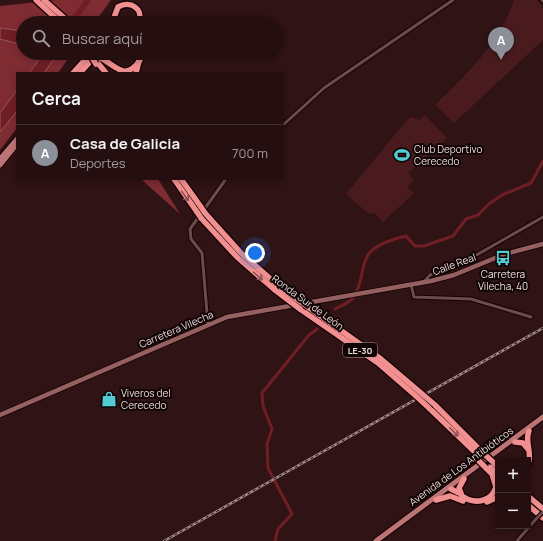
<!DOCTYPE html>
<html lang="es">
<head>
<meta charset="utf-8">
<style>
  :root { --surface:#240e0f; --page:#301c1d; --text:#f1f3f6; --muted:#a39c9e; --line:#412e2f; --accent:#8c9099 }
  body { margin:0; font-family:Manrope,sans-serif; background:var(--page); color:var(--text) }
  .controls { position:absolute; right:12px; bottom:12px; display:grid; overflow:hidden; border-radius:0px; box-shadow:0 2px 6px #0003 }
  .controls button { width:36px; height:36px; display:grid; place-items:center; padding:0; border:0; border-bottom:1px solid var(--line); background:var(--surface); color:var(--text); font:20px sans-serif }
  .you { position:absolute; left:255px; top:253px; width:14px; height:14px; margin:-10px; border:3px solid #fff; border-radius:50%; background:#1a73e8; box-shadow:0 0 0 6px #1a73e833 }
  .badge { display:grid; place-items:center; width:26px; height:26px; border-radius:50%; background:var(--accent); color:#fff; font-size:13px; font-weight:700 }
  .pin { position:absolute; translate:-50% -33px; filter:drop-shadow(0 1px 2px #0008) }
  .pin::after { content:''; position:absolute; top:21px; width:14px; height:12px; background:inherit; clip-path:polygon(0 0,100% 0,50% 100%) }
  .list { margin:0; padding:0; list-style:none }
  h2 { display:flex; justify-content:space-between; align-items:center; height:52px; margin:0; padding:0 16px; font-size:17px }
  h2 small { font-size:13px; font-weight:400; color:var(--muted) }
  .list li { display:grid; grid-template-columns:26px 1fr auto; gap:12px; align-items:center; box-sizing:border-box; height:56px; padding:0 16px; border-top:1px solid var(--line) }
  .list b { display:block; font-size:15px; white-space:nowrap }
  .list p { margin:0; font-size:13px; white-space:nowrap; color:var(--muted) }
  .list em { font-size:13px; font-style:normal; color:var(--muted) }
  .icon { flex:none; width:22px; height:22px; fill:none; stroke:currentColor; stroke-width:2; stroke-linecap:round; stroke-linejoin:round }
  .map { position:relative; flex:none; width:543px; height:541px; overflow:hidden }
  .search { position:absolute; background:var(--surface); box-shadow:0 2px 6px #0003; left:16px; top:16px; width:268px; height:44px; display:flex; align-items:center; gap:10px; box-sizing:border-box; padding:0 14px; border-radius:22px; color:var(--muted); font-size:15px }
  .panel { position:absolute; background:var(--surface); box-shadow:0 2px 6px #0003; left:16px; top:72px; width:268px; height:108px; border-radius:0px }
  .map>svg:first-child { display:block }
  .green { fill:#4a1b1e }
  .forest { fill:#7e2b32 }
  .water { fill:#701e26; stroke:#96565c }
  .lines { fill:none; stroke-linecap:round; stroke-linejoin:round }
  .canal { stroke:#701e26; stroke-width:3 }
  .river { stroke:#701e26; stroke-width:5.5 }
  .street-casing { stroke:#160102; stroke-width:5 }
  .secondary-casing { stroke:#160102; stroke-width:6 }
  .primary-casing { stroke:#160102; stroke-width:7 }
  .highway-casing { stroke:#160102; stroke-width:8 }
  .street { stroke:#6d4b4b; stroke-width:3 }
  .secondary { stroke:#956060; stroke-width:4.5 }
  .primary { stroke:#bd7475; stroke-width:5 }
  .highway { stroke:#f29091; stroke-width:5.5 }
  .rail-casing { stroke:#a38b8b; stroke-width:2.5 }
  .rail { stroke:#100505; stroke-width:1; stroke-dasharray:3; stroke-linecap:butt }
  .street-bridge-casing { stroke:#160102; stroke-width:5; stroke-linecap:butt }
  .highway-bridge-casing { stroke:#160102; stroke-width:8; stroke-linecap:butt }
  .street-bridge { stroke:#6d4b4b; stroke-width:3 }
  .highway-bridge { stroke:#f29091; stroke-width:5.5 }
  .oneway { stroke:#8c5152 }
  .labels { text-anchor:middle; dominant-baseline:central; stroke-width:4; stroke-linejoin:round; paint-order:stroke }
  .shield { fill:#100505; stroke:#ac9a9a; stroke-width:1 }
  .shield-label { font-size:9px; font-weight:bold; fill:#efdada }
  .poi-label { font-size:10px; fill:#efdada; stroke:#100505; text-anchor:start }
  .street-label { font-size:10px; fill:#efdada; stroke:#100505 }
</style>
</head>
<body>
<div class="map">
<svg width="543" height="541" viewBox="0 0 543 541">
  <rect width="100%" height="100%" fill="#301314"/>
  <g class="green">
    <path d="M514,0H537L543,8V40L454,123L435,105C467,73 500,44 514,0Z"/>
    <path d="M425,115L447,138L408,173L414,180L407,187L414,193L383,222L376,214L368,213L346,194L407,120L412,117L419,120Z"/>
  </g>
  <g class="forest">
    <path d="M56,0H111L94,23H23V53H72L58,73H17V128L0,150V6Z"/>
    <path d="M141,179H158L180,214Z"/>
  </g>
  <g class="water">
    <path d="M0,28L23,31V42L15,43L0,39Z"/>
    <path d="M44,53H58L44,73H29Z"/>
    <path d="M17,90V111L0,132V113Z"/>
  </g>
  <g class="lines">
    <g class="canal">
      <path d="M335,309C341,306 349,303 353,298C363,285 360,268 368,255C374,245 396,238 406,236L415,246H424L453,236L466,219L478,215L489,204L502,195L531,183L543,161"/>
      <path d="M275,541L278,529L292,514L268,468L267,444L272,429L263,406L262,393L309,335L317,329"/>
    </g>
    <path class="river" d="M71,23L88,0"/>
    <defs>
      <g id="street">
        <path d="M542,0L543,1"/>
        <path d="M283,125L324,88L453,0"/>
        <path d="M424,282L430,275L466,261L543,217"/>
        <path d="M411,285L414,297L471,299L531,317"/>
        <path d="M208,325L202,253L191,239L190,229L226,179"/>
        <path d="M517,541L536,519"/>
      </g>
      <path id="secondary" d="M0,415L227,317L431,281L454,275L505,254L543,244"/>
      <g id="primary">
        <path d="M0,159L17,139"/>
        <path d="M0,165L17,144"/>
        <path d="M376,541L543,417"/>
      </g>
      <g id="highway">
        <path d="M36,0L61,23"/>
        <path d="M44,0L70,23"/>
        <path d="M112,23L118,7C130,0 145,9 138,23"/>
        <path d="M101,58C116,66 125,82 140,60"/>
        <path d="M97,62L106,73"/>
        <path d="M73,73L91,53"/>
        <path d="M80,73L96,55"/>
        <path d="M136,73L141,53"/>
        <path d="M174,179L197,212"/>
        <path d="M181,179L201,207"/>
        <path d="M205,213L241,253L282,289"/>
        <path d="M201,218L237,257L275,290"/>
        <path d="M308,307L381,359L421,393"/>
        <path d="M300,309L378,363L416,396"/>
        <path d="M435,405L483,453"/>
        <path d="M429,408L479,456"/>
        <path d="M515,442L523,443L527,448"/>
        <path d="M493,462L498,467"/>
        <path d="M528,464C533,452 524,443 529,431"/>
        <path d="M490,467L498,475"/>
        <path d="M464,479L459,488L462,496C475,505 491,502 496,487L492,474L486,468"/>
        <path d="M451,489L459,493"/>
        <path d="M528,496L543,509"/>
        <path d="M436,500L450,496L463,501"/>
        <path d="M487,502L498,497"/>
        <path d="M528,505L543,518"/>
      </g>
    </defs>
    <use href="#street" class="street-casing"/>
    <use href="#secondary" class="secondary-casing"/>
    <use href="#primary" class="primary-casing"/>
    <use href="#highway" class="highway-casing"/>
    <use href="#street" class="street"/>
    <use href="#secondary" class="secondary"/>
    <use href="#primary" class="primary"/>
    <use href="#highway" class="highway"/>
    <defs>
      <path id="rail" d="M164,541L543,328"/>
    </defs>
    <use href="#rail" class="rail-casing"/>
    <use href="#rail" class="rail"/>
    <defs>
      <path id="street-bridge" d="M536,519L543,512"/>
      <g id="highway-bridge">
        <path d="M89,53L96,64"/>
        <path d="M97,53L101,58"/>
        <path d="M201,207L205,213"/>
        <path d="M197,212L201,218"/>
        <path d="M282,289L308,307"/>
        <path d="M275,290L300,309"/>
        <path d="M421,393L435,405"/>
        <path d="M416,396L429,408"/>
        <path d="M483,453L493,462"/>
        <path d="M476,458L486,468"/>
      </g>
    </defs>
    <use href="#street-bridge" class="street-bridge-casing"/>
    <use href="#highway-bridge" class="highway-bridge-casing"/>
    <use href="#street-bridge" class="street-bridge"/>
    <use href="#highway-bridge" class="highway-bridge"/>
  </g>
  <defs><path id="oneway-shaft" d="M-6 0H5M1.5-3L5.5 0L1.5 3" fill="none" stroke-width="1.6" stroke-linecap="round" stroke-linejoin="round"/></defs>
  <g class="oneway">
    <use href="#oneway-shaft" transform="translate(185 196) rotate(54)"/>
    <use href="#oneway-shaft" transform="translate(258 276) rotate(41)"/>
    <use href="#oneway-shaft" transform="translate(454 432) rotate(45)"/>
  </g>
  <defs>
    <symbol id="stadium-bare" viewBox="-9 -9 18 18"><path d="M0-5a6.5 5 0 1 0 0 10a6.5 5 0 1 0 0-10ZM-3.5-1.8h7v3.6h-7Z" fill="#51ccd2" stroke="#100505" stroke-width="2.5" paint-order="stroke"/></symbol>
    <symbol id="bus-bare" viewBox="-9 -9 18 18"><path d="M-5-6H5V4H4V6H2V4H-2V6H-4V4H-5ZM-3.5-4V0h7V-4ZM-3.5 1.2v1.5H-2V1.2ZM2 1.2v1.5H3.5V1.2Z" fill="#51ccd2" stroke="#100505" stroke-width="2.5" paint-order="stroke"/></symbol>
    <symbol id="shop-bare" viewBox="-9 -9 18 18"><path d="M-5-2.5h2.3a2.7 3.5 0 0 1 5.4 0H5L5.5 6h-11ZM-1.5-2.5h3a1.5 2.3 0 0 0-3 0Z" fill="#51ccd2" stroke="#100505" stroke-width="2.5" paint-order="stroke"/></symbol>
  </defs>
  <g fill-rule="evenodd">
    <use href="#stadium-bare" x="391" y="144" width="22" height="22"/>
    <use href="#bus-bare" x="492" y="247" width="22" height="22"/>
    <use href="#shop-bare" x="98" y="388" width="22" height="22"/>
  </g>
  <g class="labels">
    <rect class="shield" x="343" y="343" width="34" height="14" rx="3"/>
    <g class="shield-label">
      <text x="360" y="350">LE-30</text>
    </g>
    <g class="poi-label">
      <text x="414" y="149">Club Deportivo<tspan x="414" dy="12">Cerecedo</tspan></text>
      <text x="503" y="274" text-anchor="middle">Carretera<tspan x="503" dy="12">Vilecha, 40</tspan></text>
      <text x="121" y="393">Viveros del<tspan x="121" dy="12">Cerecedo</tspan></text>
    </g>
    <g class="street-label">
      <text transform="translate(454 264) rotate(-20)">Calle Real</text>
      <text transform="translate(308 302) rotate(36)">Ronda Sur de León</text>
      <text transform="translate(176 329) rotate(-23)">Carretera Vilecha</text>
      <text transform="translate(461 466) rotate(-36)">Avenida de Los Antibióticos</text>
    </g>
  </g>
</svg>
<div class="controls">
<button>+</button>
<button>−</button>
</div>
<div class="you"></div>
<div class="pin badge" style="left:501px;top:60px">A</div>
<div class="search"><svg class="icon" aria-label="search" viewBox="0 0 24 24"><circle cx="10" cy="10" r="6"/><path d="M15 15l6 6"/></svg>Buscar aquí</div>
<section class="panel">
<h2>Cerca<small></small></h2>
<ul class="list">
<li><span class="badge">A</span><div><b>Casa de Galicia</b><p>Deportes</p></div><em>700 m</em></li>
</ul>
</section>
</div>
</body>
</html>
